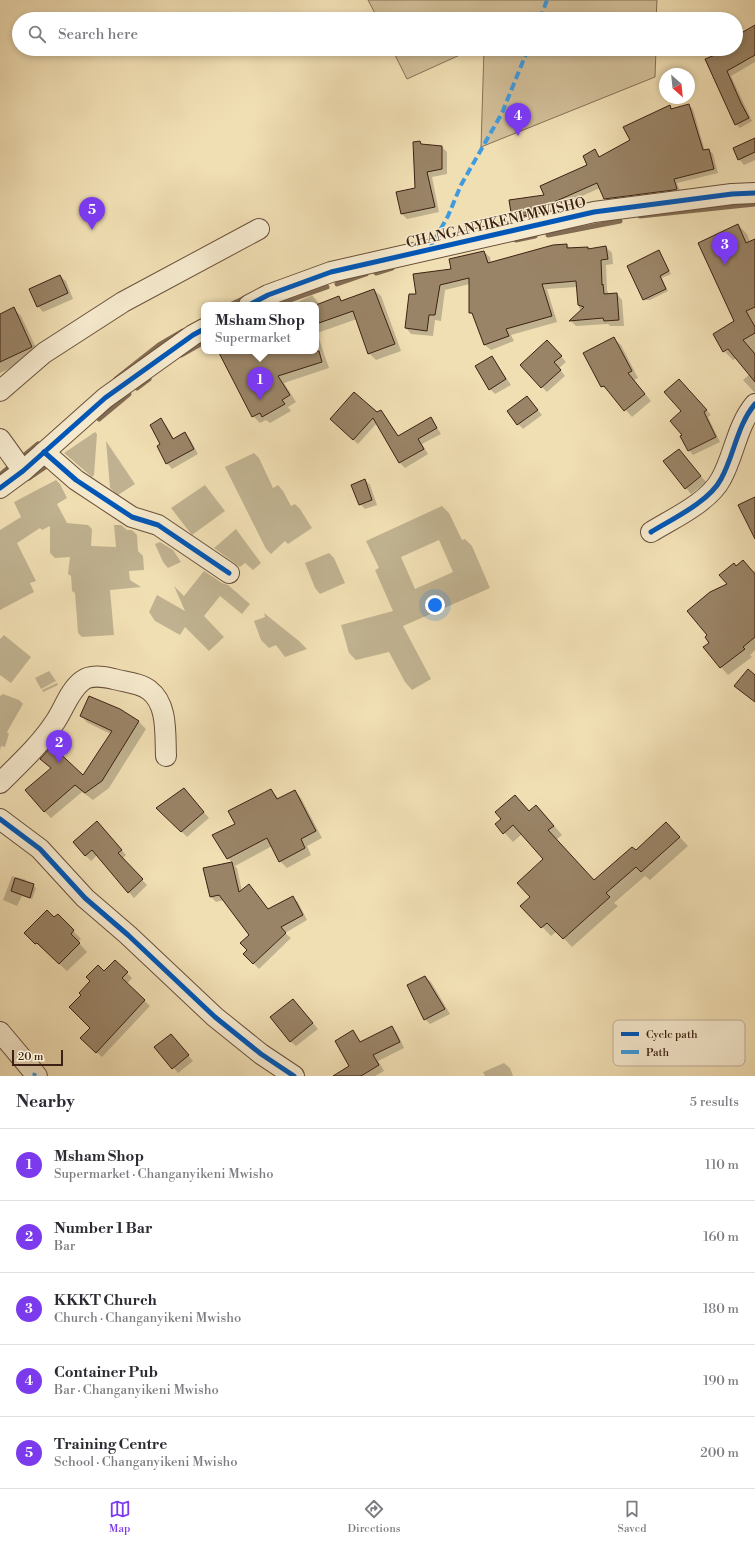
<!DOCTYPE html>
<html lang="en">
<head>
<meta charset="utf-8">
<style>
  :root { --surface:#fff; --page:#f7f7f7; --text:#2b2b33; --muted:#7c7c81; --line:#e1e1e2; --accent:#7c3aed }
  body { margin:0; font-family:"Libre Bodoni",serif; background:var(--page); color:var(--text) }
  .compass { position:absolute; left:659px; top:68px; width:36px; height:36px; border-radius:50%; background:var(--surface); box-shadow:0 2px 6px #0003; rotate:153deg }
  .scale { position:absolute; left:12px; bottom:10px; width:51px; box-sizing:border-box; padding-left:4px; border:2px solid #3c2113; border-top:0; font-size:11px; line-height:14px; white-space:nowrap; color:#3c2113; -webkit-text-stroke:3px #f6eace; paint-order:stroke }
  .you { position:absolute; left:435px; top:605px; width:14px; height:14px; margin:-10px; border:3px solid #fff; border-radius:50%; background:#1a73e8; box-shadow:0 0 0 6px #1a73e833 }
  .badge { display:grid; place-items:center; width:26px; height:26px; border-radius:50%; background:var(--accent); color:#fff; font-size:13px; font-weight:700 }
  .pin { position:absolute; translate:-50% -33px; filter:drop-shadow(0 1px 2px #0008) }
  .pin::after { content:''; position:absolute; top:21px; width:14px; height:12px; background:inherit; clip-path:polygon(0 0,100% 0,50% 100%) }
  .popup { position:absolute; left:201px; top:302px; width:118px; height:52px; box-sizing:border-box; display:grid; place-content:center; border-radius:8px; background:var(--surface); filter:drop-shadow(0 1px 3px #0005); font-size:13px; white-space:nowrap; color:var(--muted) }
  .popup b { font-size:15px; color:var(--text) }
  .popup::after { content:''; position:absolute; left:50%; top:100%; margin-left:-8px; border:8px solid transparent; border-top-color:var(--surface) }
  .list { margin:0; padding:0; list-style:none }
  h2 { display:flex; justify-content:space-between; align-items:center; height:52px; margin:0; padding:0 16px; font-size:17px }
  h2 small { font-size:13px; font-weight:400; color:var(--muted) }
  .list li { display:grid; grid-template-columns:26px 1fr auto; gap:12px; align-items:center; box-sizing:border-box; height:72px; padding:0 16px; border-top:1px solid var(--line) }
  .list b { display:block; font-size:15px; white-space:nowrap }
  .list p { margin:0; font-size:13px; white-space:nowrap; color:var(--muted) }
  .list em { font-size:13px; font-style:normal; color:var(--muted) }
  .icon { flex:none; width:22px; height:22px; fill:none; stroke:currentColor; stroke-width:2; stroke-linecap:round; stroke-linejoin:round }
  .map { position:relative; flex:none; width:755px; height:1076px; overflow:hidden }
  .search { position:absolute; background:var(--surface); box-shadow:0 2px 6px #0003; left:12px; right:12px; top:12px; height:44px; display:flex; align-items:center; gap:10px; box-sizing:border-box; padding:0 14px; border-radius:22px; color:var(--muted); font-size:15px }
  .sheet { height:412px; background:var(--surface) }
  nav { display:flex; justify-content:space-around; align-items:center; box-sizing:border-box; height:56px; border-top:1px solid var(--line); background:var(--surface); font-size:11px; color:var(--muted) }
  nav a { display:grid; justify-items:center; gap:2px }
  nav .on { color:var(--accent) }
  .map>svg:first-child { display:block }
  .green { fill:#d2bf99; stroke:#877056 }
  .shadow { fill:#0003; fill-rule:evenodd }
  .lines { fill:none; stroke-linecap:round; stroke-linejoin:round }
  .stream { stroke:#836c53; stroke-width:5 }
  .building { fill:#9a8467; stroke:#3c2113 }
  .minor-casing { stroke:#69503b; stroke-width:22 }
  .minor { stroke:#f6eace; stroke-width:20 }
  .quiet { stroke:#3f9bde; stroke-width:4; stroke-dasharray:8 4; stroke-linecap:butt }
  .cycleway-casing { stroke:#f6eace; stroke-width:8 }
  .cycleway { stroke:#0057b8; stroke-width:5 }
  .labels { text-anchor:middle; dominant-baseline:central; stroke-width:3; stroke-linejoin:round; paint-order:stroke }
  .street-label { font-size:14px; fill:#3c2113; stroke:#f6eace }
  .key { fill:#f6eace; stroke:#beae96; stroke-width:1 }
  .key-label { font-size:11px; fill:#3c2113 }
</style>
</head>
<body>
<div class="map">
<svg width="755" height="1076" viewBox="0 0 755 1076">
  <rect width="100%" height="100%" fill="#f1dfb4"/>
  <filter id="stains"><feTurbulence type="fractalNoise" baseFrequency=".005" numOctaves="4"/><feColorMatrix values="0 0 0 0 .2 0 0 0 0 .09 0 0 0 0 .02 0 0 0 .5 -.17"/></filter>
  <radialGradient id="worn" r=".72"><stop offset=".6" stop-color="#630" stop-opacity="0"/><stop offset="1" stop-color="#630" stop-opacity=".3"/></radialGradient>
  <g class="green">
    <path d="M368,0H657L656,19H378Z"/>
    <path d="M392,49H473L407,79Z"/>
    <path d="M484,49H656L655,77L481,147Z"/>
  </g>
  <g class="shadow">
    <path d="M755,31V62L731,76L752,121L740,128L735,123L706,60L727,51L726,49H736V38Z"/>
    <path d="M689,105L693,109L705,151L709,150L713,154L718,173L677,183L681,193L610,203L600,188L541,214L530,216L531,220L518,223L513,218L589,165L595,151L600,158L631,141L670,106L673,110Z"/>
    <path d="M420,142L423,145L442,147L447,152V174L432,177L439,212L407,219L402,214L416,188Z"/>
    <path d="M755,144V160L744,165L739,159Z"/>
    <path d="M738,225L747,234L750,242L755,240V393L743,380L750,374L737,358L733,360L724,351L714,334L735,322ZM733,347L725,352V350Z"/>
    <path d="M567,245L571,249L589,250L606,247L612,253L613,264L606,265L607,290L609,295L617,294L622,300L624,326H610L608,324L576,326L571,321L581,311L579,308L577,287L547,289L557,322L511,335L514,341L491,350L485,345L474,316L470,312V284L445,290L441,321L435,320L433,336L411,334L406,328L417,295L452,270L484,252L490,257L491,263Z"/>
    <path d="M659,251L671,274L662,278L668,291L650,300H646L643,297Z"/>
    <path d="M60,276L66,281L73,299L43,312L38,306Z"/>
    <path d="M374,290L381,296L401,351L376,360L369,353L357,319L317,333L329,368L284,383L296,402L288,407L291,411L270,423L266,420L260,423L253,416L220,351H316V305H292L312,295L320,305L339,298L342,301Z"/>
    <path d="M14,309L21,316L39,354L0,373V315Z"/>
    <path d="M613,338L621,345L638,378L634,380L651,401L632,417L611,393L602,386Z"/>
    <path d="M553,347L566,362L559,368L565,376L547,392L542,387Z"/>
    <path d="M492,357L511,385L495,394L490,389Z"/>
    <path d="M684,384L711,415L708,417L720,442L693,455L689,450L684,435L682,412Z"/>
    <path d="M527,397L542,415L523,429L518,424Z"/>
    <path d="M380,411L399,437L431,418L441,434L422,444L428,454L405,468L400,463L377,423L358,444L336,424Z"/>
    <path d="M161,420L166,425L174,439L184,433L190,439L198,454L172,469L167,463L162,444Z"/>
    <path d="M95,432L97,434L94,475L92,477L64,453Z"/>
    <path d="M106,441L135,484L118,495L110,488Z"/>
    <path d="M679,450L706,482L691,494L665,462Z"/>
    <path d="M254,453L259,458L273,488L278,485L283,491L291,506L295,504L300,509L312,528L288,544L285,541L271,554L266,549L225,467Z"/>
    <path d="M56,480L60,484L67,498L57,504L67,523L88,525L92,529L91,546L116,547L114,525H121L127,530H132L137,535L138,551L143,556L144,570L129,571L130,580L141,587L110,590L114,635L82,637L78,633L75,593L72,591L71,576L68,574L70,557L55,558L50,553V526L42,530L40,528L17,543L36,581L30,583L34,592L0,610V530L21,517L14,502Z"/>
    <path d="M365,480L370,485L377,505L365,509L360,504Z"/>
    <path d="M205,485L225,511L192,535L171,508Z"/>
    <path d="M442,506L449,513L462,540L465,539L472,546L490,588L403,626L431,679L412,690L405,682L389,652L356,660L349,653L341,625L393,611L375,570L379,568L366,541ZM439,540L453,572L415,589L401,557Z"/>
    <path d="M236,529L261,563L253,570L245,563L240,567L214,548Z"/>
    <path d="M160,542L173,550L181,562L168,568L163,562L155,544Z"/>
    <path d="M329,553L334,558L345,583L320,594L315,588L305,563Z"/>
    <path d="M743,561L753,572L755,570V650L750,655L752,657L728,675L721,667L710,643L728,584L736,567Z"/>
    <path d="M204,571L222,583L228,585L250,604L242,614L220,596L204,616L224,637L209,651L185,627L180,635L155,621L149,612L157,595L185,611L174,586L184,596Z"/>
    <path d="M264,613L299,641L307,649L285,657L276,645L269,648L261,640L254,621L265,617Z"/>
    <path d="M4,635L31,657L11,683L0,675V639Z"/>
    <path d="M49,671L56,681L41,689L35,678Z"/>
    <path d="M57,683L58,685L43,692L42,690Z"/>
    <path d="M3,694L19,700L23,704L7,732L9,734L5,747L1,746L0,751V696Z"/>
    <path d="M119,710L139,722L146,729L109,788L93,800L82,792L51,818L44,811L52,768L41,759L84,777L111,734L88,723L81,716Z"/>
    <path d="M271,790L279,799L295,791L301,798L322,838L307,846L311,855L287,868L280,861L272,846L235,866L237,868L242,891L249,886L269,910L292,897L298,902L307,920L285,933L291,938L259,969L244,954L249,950L250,935L224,900L216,902L211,897L204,869L232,863L213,836L236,825Z"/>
    <path d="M189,795L209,818L187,837L158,808Z"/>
    <path d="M530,812L545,815L562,835L556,840L595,882L636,851L675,832L688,846L650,880L645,876L614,903L618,906L572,947L557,931L551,936L522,906L531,897L544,859L522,834L513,842L496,824Z"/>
    <path d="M102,828L126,855L122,859L147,885L134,898L97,855L91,861L85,855Z"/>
    <path d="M12,876L24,879L36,888L32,899L22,896L17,906L3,900Z"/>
    <path d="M54,918L65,923L81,939L78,942L87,952L67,971L25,933Z"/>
    <path d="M115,961L132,978L127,984L150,1006L102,1057L87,1044L104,972Z"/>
    <path d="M425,977L431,982L450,1014L430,1024L425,1019Z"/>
    <path d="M293,1000L318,1029L296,1046L290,1041Z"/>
    <path d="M392,1027L397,1033L404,1048L378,1061L384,1071L375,1076H347L351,1067L353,1032L361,1042Z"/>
    <path d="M176,1040L193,1061L178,1073L156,1047Z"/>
    <path d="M504,1063L510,1068L513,1076H485L483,1072Z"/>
  </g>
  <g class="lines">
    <g class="stream">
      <path d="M640,216L755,204"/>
      <path d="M548,235L620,221"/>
      <path d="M516,240L535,236"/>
      <path d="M376,273L392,268"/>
      <path d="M337,284L366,274"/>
      <path d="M230,305L247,297"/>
      <path d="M276,305L327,287"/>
      <path d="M181,355L204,342"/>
      <path d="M116,379L159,345L183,331"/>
      <path d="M137,388L149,379"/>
      <path d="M99,419L129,394"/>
      <path d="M20,459L38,444"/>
      <path d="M0,475L13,464"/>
      <path d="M29,478L51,463"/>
    </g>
  </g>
  <g class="building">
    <path d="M755,25V55L727,71L741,103L749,118L735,125L705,59L730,49H736V36Z"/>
    <path d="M689,104L703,150L709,149L714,169L674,179L677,189L673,190L604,199L597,183L536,210L526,212L527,215L512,219L509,200L544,195L540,186L587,165L583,156L595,149L599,157L630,140L623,127L670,105L671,109Z"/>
    <path d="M755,138V152L738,160L733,148Z"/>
    <path d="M420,141L421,144L442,146V169L427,172L435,207L401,214L396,192L415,188L413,142Z"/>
    <path d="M738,224L746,243L755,239V307L746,311L755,327V333L743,340L755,354V382L728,349L723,352L713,334L734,321L698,243Z"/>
    <path d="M567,244V248L588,247V249L606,246L608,259L601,260L602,285L603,284L604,294L617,293L619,320L604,321L603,318L569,321L584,307L578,305L576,281L542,284L552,316L506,329L509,336L484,345L472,313H469V278L440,285L435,315H429L427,331L405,328L409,294H416L413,274L451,269L449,259L484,251L488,263L553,245Z"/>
    <path d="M659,250L669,271L660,276L666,289L643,300L627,266Z"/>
    <path d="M60,275L68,293L37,307L29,289Z"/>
    <path d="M374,289L395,344L368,354L353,311L316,324V305L339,296L341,301Z"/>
    <path d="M14,307L32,347L0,362V314Z"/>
    <path d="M614,337L632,371L628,373L645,394L624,411L604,386L601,387L583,353Z"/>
    <path d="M547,340L562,356L554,362L561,370L541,388L520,365Z"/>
    <path d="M218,351H319L322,362L278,376L290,395L282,400L285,404L262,417L260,413L252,417Z"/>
    <path d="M492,356L506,379L489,390L475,366Z"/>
    <path d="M679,379L707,410L704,412L716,437L688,451L680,436L682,435L670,421L681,411L664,392Z"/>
    <path d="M354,392L377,412L381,410L398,436L431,417L437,428L418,439L424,449L399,463L373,418L353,440L330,419Z"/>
    <path d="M527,396L538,410L517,425L507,411Z"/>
    <path d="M161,418L173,439L185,432L194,449L166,464L157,446L160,444L150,425Z"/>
    <path d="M679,449L701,476L685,489L663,461Z"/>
    <path d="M365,479L372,500L359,505L351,485Z"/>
    <path d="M755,497V539L738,505Z"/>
    <path d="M743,560L755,574V637L743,647L745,649L720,668L703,647L709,643L705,637L707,635L687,611L710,592L727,584L719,575L734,563L736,566Z"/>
    <path d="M748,669L755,675V702L734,686Z"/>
    <path d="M89,696L120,709L139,721L102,781L85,793L75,785L44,812L25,790L51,768L40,759L52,746L83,775L112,731L80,716Z"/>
    <path d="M184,788L204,812L181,832L156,808Z"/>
    <path d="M271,789L277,799L295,790L316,831L301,839L305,848L279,862L267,838L227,859L212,835L235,824L228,811Z"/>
    <path d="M515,795L529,811L536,805L554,826L548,830L594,880L632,847L636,850L666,822L680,837L641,872L636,867L606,893L610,897L563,939L547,923L541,928L520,906L530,897L517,883L543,859L513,825L503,834L495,824L501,819L495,812Z"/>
    <path d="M97,821L122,850L118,853L143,879L128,893L92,850L85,856L73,842Z"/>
    <path d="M232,862L239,892L249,884L268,909L293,896L303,915L281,927L286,933L253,964L243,954L247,950L240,943L249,935L219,895L210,897L203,868Z"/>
    <path d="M15,878L34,884L30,898L11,891Z"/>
    <path d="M47,910L54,917L58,914L74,930L71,934L80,943L59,964L37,943L35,944L24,933Z"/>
    <path d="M115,960L128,972L122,978L145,1000L96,1053L80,1038L90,1028L69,1007L81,995L79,993L90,981L86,977L98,965L104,971Z"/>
    <path d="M425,976L445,1009L424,1020L407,985Z"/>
    <path d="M293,999L313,1023L290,1042L270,1017Z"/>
    <path d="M392,1026L400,1042L373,1055L379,1065L361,1076H333L349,1066L335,1041L353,1030L360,1042Z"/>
    <path d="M171,1034L189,1055L172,1069L154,1047Z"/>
  </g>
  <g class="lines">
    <defs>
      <g id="minor">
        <path d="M249,305L268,295L331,272L594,212L732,194L755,193"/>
        <path d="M0,391L44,353L123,302L259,229"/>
        <path d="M0,439L23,471"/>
        <path d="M44,452L76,480L132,517L158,525L229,573"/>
        <path d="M0,488L23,471L105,398L193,335L204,329"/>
        <path d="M651,532C672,519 709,502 721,479C734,456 737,425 755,404"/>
        <path d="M0,783C19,764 40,745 55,722C64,709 69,691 82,681C91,674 104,677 114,679C125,682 140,683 149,690C168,704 165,734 166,756"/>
        <path d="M0,819L40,849L85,898L128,935L215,1017L261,1054L294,1076"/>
        <path d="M0,1032L37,1076"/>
      </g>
    </defs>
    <use href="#minor" class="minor-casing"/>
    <use href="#minor" class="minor"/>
    <g class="quiet">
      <path d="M540,19L547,0"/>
      <path d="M429,250L448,216L461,185L502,113L528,49"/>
      <path d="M34,1076L35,1073"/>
    </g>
    <defs>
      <g id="cycleway">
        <path d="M249,305L268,295L331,272L594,212L732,194L755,193"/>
        <path d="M44,452L76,480L132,517L158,525L229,573"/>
        <path d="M0,488L23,471L105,398L193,335L204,329"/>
        <path d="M651,532C672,519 709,502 721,479C734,456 737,425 755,404"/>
        <path d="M0,819L40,849L85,898L128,935L215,1017L261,1054L294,1076"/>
      </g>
    </defs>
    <use href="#cycleway" class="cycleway-casing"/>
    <use href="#cycleway" class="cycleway"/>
  </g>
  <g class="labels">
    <g class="street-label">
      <text transform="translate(496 223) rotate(-13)">CHANGANYIKENI MWISHO</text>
    </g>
  </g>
  <rect x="613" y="1020" width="132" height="46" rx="6" class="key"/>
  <rect x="621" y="1032" width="18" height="4" fill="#0057b8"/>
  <rect x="621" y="1050" width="18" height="4" fill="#3f9bde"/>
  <g class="key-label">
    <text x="646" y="1038">Cycle path</text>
    <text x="646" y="1056">Path</text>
  </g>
  <rect width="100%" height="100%" filter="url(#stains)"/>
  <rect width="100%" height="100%" fill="url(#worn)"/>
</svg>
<svg class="compass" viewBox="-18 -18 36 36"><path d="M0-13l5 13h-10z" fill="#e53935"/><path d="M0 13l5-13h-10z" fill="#7c7c81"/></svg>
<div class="scale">20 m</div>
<div class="you"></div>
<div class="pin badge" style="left:260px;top:400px">1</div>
<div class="popup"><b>Msham Shop</b>Supermarket</div>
<div class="pin badge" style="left:59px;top:763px">2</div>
<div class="pin badge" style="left:725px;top:265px">3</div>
<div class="pin badge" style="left:518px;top:136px">4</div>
<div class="pin badge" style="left:92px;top:230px">5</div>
<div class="search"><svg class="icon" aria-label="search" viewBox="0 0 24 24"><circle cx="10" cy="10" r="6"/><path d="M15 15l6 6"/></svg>Search here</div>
</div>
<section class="sheet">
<h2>Nearby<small>5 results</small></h2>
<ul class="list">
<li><span class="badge">1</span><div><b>Msham Shop</b><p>Supermarket · Changanyikeni Mwisho</p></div><em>110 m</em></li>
<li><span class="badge">2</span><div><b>Number 1 Bar</b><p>Bar</p></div><em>160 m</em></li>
<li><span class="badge">3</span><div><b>KKKT Church</b><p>Church · Changanyikeni Mwisho</p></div><em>180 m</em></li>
<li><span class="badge">4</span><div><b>Container Pub</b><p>Bar · Changanyikeni Mwisho</p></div><em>190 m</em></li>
<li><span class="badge">5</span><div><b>Training Centre</b><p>School · Changanyikeni Mwisho</p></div><em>200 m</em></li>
</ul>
</section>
<nav>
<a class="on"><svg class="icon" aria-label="map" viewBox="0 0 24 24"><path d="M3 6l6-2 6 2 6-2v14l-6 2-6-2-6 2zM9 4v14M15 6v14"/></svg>Map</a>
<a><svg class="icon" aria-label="directions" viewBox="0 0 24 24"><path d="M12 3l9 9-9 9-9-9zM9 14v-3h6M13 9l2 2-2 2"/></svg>Directions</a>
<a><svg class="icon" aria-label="saved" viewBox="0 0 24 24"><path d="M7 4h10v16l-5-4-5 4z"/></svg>Saved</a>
</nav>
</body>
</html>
